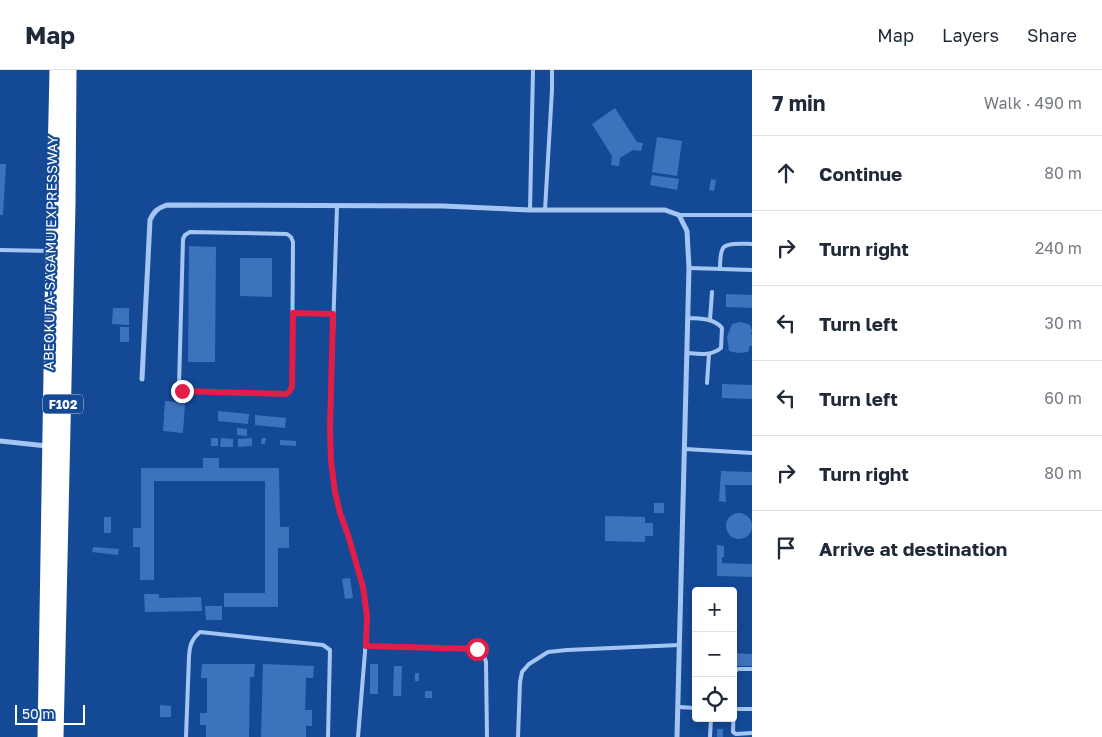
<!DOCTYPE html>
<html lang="en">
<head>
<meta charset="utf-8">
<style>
  :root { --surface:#fff; --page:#f6f6f7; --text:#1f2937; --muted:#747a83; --line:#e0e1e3 }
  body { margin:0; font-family:"Golos Text",sans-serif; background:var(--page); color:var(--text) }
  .controls { position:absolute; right:15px; bottom:15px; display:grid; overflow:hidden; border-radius:5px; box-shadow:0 2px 8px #0003 }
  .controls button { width:45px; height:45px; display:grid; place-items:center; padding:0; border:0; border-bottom:1px solid var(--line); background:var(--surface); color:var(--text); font:25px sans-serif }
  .scale { position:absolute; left:15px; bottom:12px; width:70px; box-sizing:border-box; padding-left:5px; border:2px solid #fff; border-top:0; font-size:14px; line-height:18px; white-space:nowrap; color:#fff; -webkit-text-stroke:4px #144996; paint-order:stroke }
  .stop { position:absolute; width:15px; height:15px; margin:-11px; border:4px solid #e11d48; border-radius:50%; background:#fff }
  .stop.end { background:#e11d48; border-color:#fff; box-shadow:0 1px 5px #0008 }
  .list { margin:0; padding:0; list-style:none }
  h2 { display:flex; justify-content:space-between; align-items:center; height:65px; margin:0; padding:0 20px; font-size:21px }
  h2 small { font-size:16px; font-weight:400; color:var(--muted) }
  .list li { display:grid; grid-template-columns:32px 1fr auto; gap:15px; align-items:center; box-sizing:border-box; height:75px; padding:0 20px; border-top:1px solid var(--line) }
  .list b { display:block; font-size:19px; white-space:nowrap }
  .list em { font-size:16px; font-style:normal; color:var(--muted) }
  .icon { flex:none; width:28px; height:28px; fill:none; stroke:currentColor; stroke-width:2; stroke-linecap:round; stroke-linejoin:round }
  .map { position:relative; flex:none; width:752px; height:667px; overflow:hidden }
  header { display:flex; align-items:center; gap:30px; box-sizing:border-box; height:70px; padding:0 25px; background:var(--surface); border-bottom:1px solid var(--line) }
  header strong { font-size:24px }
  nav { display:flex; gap:28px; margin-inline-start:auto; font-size:18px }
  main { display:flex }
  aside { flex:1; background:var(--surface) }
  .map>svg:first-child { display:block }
  .building { fill:#3d73bd }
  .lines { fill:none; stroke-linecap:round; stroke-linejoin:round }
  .lane { stroke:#a5c6f2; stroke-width:4 }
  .street { stroke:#a5c6f2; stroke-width:5 }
  .highway { stroke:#fff; stroke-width:15 }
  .route { stroke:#e11d48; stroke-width:6 }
  .labels { text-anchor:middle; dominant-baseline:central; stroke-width:4.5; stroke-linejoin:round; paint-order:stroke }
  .shield { fill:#144996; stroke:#b8c8e0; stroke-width:1 }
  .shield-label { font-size:12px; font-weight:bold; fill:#fff }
  .street-label { font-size:14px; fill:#fff; stroke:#144996 }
</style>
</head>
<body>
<header>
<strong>Map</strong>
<nav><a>Map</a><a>Layers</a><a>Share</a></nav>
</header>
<main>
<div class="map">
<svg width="752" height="667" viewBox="0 0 752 667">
  <rect width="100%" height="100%" fill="#144996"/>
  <g class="building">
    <path d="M615,38L637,72L643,73L641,81L633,80L620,88L619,96L611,95L612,86L592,54Z"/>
    <path d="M657,67L682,71L677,106L652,102Z"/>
    <path d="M0,94H6L3,145H0Z"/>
    <path d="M652,105L679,109L677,120L650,115Z"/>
    <path d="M711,109L716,110L714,121L709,120Z"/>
    <path d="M189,176L216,177L215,292H188Z"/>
    <path d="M240,188H272V227L240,226Z"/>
    <path d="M726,224L752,225V238L726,237Z"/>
    <path d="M113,238H129V255L112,254Z"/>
    <path d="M740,252L745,253L750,255L752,260L751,265H752V276H750L748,282L738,283L729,281L727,267L732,254Z"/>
    <rect x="120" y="257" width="9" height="15"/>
    <path d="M722,314L752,315V329L722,328Z"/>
    <path d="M165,331L185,333L183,363L163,361Z"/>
    <path d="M218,341L249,344L248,354L218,351Z"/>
    <path d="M255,345L286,348L285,358L255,355Z"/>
    <path d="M237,358L247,359V366L237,365Z"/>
    <rect x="211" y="368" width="7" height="8"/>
    <path d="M221,368L233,369V377H220Z"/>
    <path d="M252,368V376L238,377V369Z"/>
    <path d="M262,368H266L265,374H261Z"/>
    <path d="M280,370L296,371V376L280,375Z"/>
    <path d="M203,388H219V398H279L280,457H289V478H278V537H224V523H265V411H154V510H140V477H133V458H141V398H203Z"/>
    <path d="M721,401L752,402V415H725L726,432L719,431Z"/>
    <rect x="654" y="433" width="10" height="10"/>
    <circle cx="739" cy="456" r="13"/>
    <path d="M605,446L645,447V453H653V466H645V472L605,471Z"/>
    <rect x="104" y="447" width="7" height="16"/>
    <path d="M717,475L724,476V487H722V493L752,494V507L717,506Z"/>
    <path d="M93,477L119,479L118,485L92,482Z"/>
    <path d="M350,508L353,528L345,529L342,509Z"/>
    <path d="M144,524H159V528L201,527L202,541L145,542Z"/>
    <path d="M205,536H222V550H206Z"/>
    <path d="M733,583L752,584V596H733Z"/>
    <path d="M202,594H255L254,607H250L249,667H206V655H200V643H207V608H201Z"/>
    <path d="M263,594L314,596L313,608H306L305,640H312V656H306V667H261Z"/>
    <rect x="370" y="594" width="8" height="30"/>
    <path d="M394,596H402L401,626H393Z"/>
    <rect x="415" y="603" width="4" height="8"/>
    <rect x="425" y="621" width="7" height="7"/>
    <path d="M160,635L171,636V647H160Z"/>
    <rect x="717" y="659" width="6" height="8"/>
  </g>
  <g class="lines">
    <g class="lane">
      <path d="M337,136L330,358L331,391L335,422L340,443L348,465L363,517L367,546L365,582L358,667"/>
      <path d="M530,140L533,0"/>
      <path d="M545,140L552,20V0"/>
      <path d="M679,145H752"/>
      <path d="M190,162L287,164L291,167L293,172L292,317L289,322L286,324L182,321L180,319L179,316L183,169L185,165Z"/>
      <path d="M0,180L50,181"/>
      <path d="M689,198L752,200"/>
      <path d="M720,199C720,193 720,183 723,178C727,172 745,174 752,174"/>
      <path d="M293,243L333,244"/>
      <path d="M710,250L712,222"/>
      <path d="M687,283C700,284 711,286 721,278L722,258C714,248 701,249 688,248"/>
      <path d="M707,313L709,284"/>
      <path d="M685,379L752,383"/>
      <path d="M365,576L477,579L483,583L486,592L487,667"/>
      <path d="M752,599H738L735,601L733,662L736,664L752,663"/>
      <path d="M678,637L696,638"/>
      <path d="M733,639H752"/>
      <path d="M186,667L189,586C190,575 191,570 200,562L323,575L330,580L328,667"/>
      <path d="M518,667L520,612L522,602L529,594L548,582L567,580L679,575"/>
      <path d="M710,667L711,648"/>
    </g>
    <g class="street">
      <path d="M142,309L150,150C154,141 158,138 167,135L443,136L530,140H665L679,145L687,161L689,198L677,667"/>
      <path d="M0,371L47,376"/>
    </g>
    <g class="highway">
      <path d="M45,667L53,181L57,0"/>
      <path d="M56,667L68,134L69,0"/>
    </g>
  </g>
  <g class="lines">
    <path class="route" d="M182,321L286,324L289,322L292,317L293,243L333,244L330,358L331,391L335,422L340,443L348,465L363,517L367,546L366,576L477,579"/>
  </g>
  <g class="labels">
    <rect class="shield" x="43" y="324.5" width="40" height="19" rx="4"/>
    <g class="shield-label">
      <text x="63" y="334">F102</text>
    </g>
    <g class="street-label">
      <text transform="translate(50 183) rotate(-89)">ABEOKUTA-SAGAMU EXPRESSWAY</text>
    </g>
  </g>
</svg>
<div class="controls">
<button>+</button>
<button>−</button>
<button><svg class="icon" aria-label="locate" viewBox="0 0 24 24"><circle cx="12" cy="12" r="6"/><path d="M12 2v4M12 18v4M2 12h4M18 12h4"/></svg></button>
</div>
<div class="scale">50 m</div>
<div class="stop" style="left:477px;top:579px"></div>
<div class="stop end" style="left:182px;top:321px"></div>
</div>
<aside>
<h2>7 min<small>Walk · 490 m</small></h2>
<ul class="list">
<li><svg class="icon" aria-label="ahead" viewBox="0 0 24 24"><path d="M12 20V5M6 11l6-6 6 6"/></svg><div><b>Continue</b></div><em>80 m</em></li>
<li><svg class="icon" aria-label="right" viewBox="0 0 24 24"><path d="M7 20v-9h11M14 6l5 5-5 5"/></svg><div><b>Turn right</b></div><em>240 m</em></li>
<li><svg class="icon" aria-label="left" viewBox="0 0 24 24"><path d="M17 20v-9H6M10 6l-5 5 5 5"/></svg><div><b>Turn left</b></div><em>30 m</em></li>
<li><svg class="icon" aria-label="left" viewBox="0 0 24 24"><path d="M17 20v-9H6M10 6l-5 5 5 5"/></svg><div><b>Turn left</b></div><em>60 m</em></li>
<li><svg class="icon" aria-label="right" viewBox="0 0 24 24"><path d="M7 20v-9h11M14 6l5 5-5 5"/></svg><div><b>Turn right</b></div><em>80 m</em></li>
<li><svg class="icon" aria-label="arrive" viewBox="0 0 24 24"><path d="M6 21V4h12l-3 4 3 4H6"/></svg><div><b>Arrive at destination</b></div></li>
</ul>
</aside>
</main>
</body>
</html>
